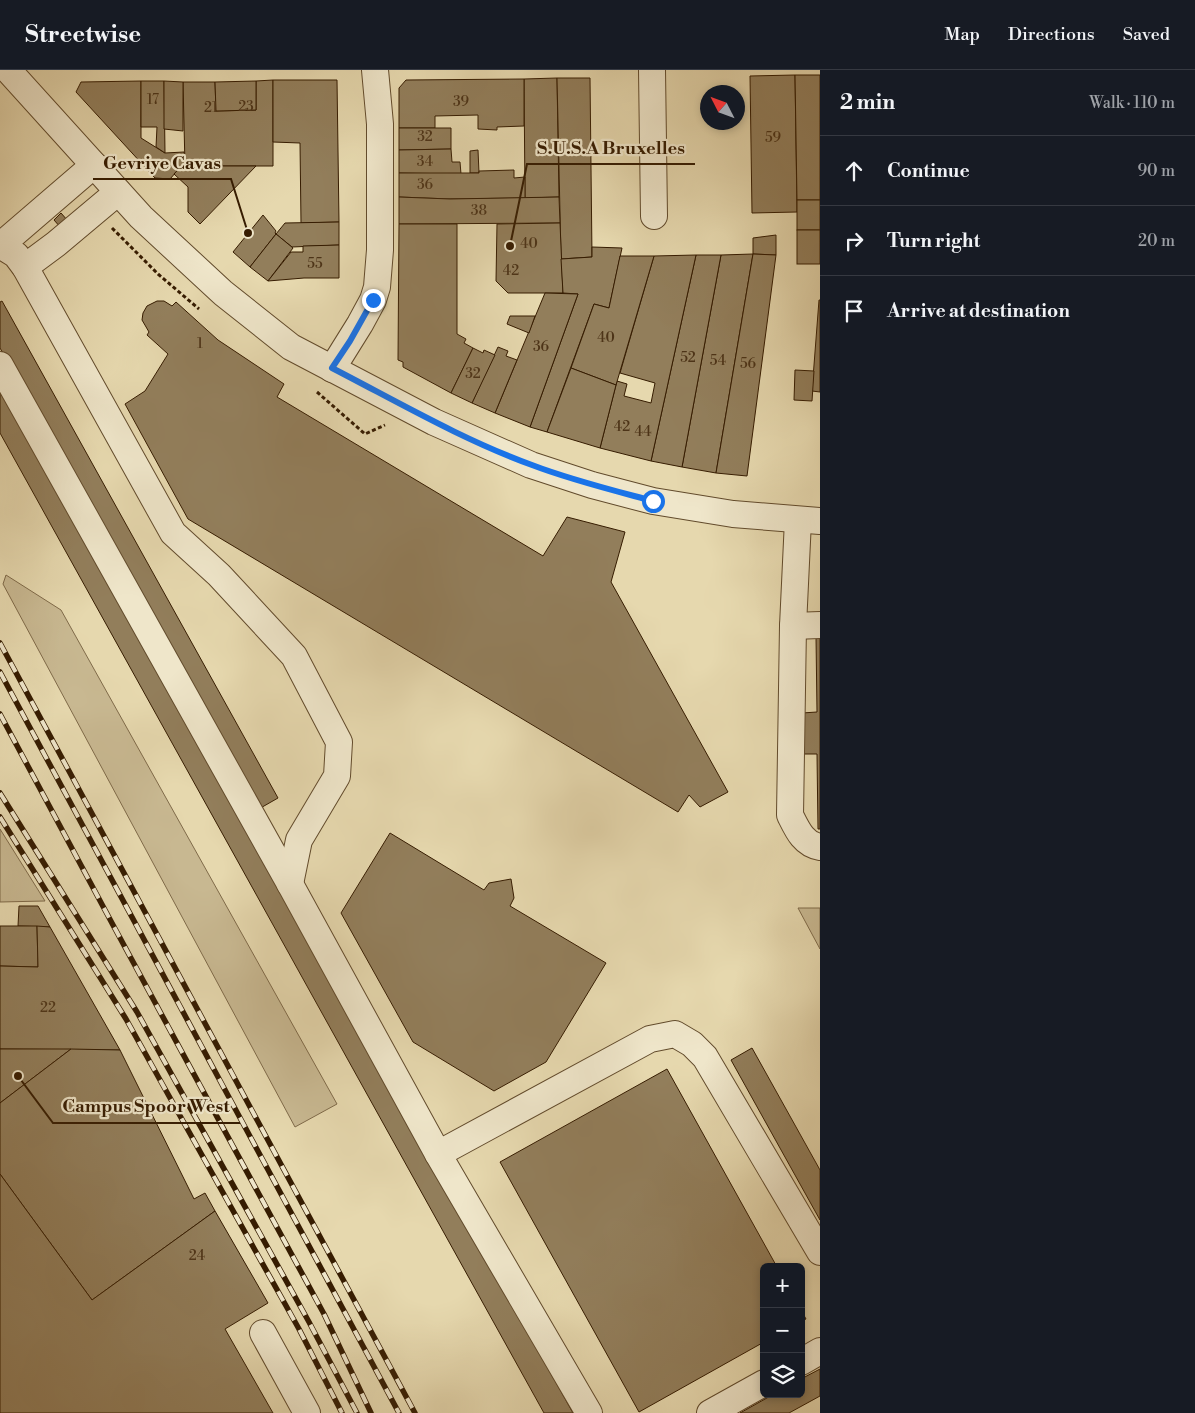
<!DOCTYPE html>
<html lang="en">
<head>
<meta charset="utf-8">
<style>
  :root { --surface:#171b24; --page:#242831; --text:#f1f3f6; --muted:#9ea1a6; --line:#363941 }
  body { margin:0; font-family:"Libre Bodoni",serif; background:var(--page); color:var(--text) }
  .controls { position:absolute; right:15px; bottom:15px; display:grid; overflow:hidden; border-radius:8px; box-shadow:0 2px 8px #0003 }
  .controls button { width:45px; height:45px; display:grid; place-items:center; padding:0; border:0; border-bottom:1px solid var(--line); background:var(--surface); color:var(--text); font:25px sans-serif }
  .compass { position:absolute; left:700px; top:15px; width:45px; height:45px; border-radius:50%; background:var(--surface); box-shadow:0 2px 8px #0003; rotate:312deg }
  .stop { position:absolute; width:15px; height:15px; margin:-11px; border:4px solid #1a73e8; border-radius:50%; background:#fff }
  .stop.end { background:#1a73e8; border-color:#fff; box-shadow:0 1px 5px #0008 }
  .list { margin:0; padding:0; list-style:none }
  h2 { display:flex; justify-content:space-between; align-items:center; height:65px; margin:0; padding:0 20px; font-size:21px }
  h2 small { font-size:16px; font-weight:400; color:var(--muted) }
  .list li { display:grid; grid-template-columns:32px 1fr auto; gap:15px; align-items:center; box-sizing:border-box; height:70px; padding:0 20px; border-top:1px solid var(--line) }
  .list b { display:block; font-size:19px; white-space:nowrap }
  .list em { font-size:16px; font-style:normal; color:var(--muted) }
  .icon { flex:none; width:28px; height:28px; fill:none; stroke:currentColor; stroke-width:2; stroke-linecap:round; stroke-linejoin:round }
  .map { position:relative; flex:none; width:820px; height:1343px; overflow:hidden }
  header { display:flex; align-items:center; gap:30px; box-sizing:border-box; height:70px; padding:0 25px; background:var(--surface); border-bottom:1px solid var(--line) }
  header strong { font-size:24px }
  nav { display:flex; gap:28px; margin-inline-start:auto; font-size:18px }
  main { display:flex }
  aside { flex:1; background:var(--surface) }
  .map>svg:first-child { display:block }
  .green { fill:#c8b891; stroke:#7f6a49 }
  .building { fill:#927e5b; stroke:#361c01 }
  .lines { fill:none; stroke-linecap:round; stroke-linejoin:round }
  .minor-casing { stroke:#624b2c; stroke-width:28 }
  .path { stroke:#361c01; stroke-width:3; stroke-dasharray:4 2.5; stroke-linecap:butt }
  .minor { stroke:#efe6ca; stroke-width:26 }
  .rail-casing { stroke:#361c01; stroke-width:5.5 }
  .rail { stroke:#efe6ca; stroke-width:4; stroke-dasharray:11; stroke-linecap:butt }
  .route { stroke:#1a73e8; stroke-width:6 }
  .labels { text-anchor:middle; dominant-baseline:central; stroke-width:4.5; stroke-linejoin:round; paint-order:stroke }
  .number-label { font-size:14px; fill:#4d3418 }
  .leader { fill:none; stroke:#361c01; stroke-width:2 }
  .callout-dot { fill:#361c01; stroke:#efe6ca; stroke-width:2 }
  .callout-label { font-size:18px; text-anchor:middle; font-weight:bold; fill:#361c01; stroke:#efe6ca; stroke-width:4.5; stroke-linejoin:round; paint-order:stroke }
</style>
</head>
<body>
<header>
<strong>Streetwise</strong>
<nav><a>Map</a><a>Directions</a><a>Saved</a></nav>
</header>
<main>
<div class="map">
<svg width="820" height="1343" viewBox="0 0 820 1343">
  <rect width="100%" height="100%" fill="#e6d8ae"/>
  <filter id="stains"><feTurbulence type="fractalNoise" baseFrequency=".004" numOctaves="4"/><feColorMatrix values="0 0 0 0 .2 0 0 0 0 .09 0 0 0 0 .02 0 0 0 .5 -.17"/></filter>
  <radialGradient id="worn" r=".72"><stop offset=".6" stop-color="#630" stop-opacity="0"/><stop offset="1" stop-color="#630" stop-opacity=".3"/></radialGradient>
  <g class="green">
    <path d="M6,505L61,540L337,1034L295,1057L3,514Z"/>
    <path d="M0,759L45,831L0,832Z"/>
    <path d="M798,838H820V879Z"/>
  </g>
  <g class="building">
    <path d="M795,5L797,142L752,143L750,6Z"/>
    <path d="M795,5H820V130H797Z"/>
    <path d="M557,8L559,127L525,128L524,9Z"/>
    <path d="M557,8H590L592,187L561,189Z"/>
    <path d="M524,9V56L497,57V60L478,59V45L435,46V58H399V18L406,10Z"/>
    <path d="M273,10V96H185L183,12H215L216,41L256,40V11Z"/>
    <path d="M273,10H337L339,152L301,153L300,73L273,72Z"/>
    <path d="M141,11V68L165,83L184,82V93L170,109L155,108L76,22L81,12Z"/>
    <path d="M141,11H164L165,83L156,77L157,57H141Z"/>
    <path d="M164,11L183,12V61L164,59Z"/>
    <path d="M256,11V40L216,41L215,12Z"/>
    <path d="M399,58H451V79L399,80Z"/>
    <path d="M451,79L452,92H460L461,104L399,103V80Z"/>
    <path d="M478,80L479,103H470V81Z"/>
    <path d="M184,93L185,96H256L200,154L188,142V117L174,104Z"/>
    <path d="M514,100V108L525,107V128L450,129L399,127V103H479V101Z"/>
    <path d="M399,127L450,129L559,127L560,153L399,154Z"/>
    <rect x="797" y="130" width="23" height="30"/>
    <path d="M61,143L68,151L61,158L54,150Z"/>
    <path d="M263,145L276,161L275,163L276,164L250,197L233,182Z"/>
    <path d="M339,152V175L292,177L276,164L285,153Z"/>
    <path d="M560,153L563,223H508L496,211L497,154Z"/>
    <path d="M399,154H457V264L466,269L464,273L473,278L451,323L403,297V292L398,290Z"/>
    <rect x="797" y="160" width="23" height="34"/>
    <path d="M276,164L293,178L268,211L250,197Z"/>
    <path d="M776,165V185L753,184V168Z"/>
    <path d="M339,175V208H304L268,211L291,182H303V176Z"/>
    <path d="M592,177L622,178L609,238L594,234L547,362L530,357L578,224L563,223L561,189L592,187Z"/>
    <path d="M753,184L716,403L682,397L721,185Z"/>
    <path d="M753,184L776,185L747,406L716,403Z"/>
    <path d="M696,185H721L682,397L651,391Z"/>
    <path d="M696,185L651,391L600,378L617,311L627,314L624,326L651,333L655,313L620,303L654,186Z"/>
    <path d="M620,186H654L616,315L571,298L594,234L609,238Z"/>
    <path d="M545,223L578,224L530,357L495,343Z"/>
    <path d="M819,230H820V322L812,321Z"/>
    <path d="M2,231L278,728L257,740L0,278V232Z"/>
    <path d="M157,231H164L172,236L176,232L218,270L284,314L277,327L543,486L567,447L625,462L611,512L728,722L700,737L689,725L678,742L188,449L125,334L145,321L168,284L147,265L149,262L142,250L143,243L147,236Z"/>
    <path d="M510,246H535L529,263L507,254Z"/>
    <path d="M498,277L508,281L506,286L517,290L495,343L472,333Z"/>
    <path d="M473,278L483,283L484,280L495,285L472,333L451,323Z"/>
    <path d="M571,298L616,315L600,378L547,362Z"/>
    <path d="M795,300L814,301L812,331L794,330Z"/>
    <path d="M0,312L573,1343H544L0,363Z"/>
    <path d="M816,567H820V759H818L817,684H802V643L817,642Z"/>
    <path d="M390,763L484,820L489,813L511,809L514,828L510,836L606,893L546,992L494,1021L413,972L341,843Z"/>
    <path d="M19,836H38L50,857L18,856Z"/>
    <path d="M0,856H37L38,897L0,896Z"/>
    <path d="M37,856L50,857L120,980L0,979V896L38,897Z"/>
    <path d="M752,978L820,1100V1150L731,990Z"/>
    <path d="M0,979H71L0,1033Z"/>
    <path d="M71,979L120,980L194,1129L205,1123L215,1141L92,1230L0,1104V1033Z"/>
    <path d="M667,999L777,1197H764V1272L639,1342L500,1092Z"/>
    <path d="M0,1104L92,1230L215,1141L268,1233L225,1259L273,1343H0Z"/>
    <path d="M801,1240L806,1249L801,1251Z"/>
    <path d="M820,1299V1326L789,1343H740L774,1324H801V1309Z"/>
  </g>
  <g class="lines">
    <defs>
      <g id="minor">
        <path d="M8,0L141,147L223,223L291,277L434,352L531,395L592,415L653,431L733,444L820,451"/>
        <path d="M652,0L654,146"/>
        <path d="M0,175L16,185L25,197L173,463L219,505L294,586L339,672L337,706L299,770L290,814"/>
        <path d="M1,175L94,95"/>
        <path d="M25,197L56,174L118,122"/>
        <path d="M0,295L290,814L438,1084L589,1343"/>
        <path d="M332,299L360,254L373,230L377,217L380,180V54L375,0"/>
        <path d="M798,450L793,556L790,745C797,759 803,774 820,777"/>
        <path d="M793,556L820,555"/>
        <path d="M438,1084L650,969L675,964L692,974L705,987L820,1182"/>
        <path d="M263,1263L307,1343"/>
        <path d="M801,1292L820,1281"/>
        <path d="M710,1343L764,1313"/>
      </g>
    </defs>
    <use href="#minor" class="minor-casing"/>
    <g class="path">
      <path d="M112,158L158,204L199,239"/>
      <path d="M317,322L365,364L385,355"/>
    </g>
    <use href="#minor" class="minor"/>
    <defs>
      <g id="rail">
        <path d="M0,573L415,1343"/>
        <path d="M0,602L399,1343"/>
        <path d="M0,644L113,855L324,1244L371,1343"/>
        <path d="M0,723L137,942L309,1252L357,1343"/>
        <path d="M0,747L126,949L299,1259L342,1343"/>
      </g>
    </defs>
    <use href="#rail" class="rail-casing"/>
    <use href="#rail" class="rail"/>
  </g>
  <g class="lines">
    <path class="route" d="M373,230L350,271L332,298C398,332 463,370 532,395C571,410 612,420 653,431"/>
  </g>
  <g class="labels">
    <g class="number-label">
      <text x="153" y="30">17</text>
      <text x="461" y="32">39</text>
      <text x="246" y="37">23</text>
      <text x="211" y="38">21</text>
      <text x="425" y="67">32</text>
      <text x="773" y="68">59</text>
      <text x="425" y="92">34</text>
      <text x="425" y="115">36</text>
      <text x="479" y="141">38</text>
      <text x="529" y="174">40</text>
      <text x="315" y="194">55</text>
      <text x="511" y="201">42</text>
      <text x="606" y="268">40</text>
      <text x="200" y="274">1</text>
      <text x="541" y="277">36</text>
      <text x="688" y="288">52</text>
      <text x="718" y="291">54</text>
      <text x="748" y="294">56</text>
      <text x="473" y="304">32</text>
      <text x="622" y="357">42</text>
      <text x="643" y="362">44</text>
      <text x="48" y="938">22</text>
      <text x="197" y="1186">24</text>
    </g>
  </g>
  <path class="leader" d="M510 176L527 94H695M248 163L231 109H93M18 1006L53 1053H240"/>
  <g class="callout-dot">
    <circle cx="510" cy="176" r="5"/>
    <circle cx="248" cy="163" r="5"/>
    <circle cx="18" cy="1006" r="5"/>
  </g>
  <g class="callout-label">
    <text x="611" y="84">S.U.S.A Bruxelles</text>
    <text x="162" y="99">Gevriye Cavas</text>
    <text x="146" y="1042">Campus Spoor West</text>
  </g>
  <rect width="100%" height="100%" filter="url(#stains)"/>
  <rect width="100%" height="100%" fill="url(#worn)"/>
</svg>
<div class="controls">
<button>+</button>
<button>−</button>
<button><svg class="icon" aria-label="layers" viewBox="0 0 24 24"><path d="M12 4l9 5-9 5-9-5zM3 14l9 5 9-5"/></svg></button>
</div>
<svg class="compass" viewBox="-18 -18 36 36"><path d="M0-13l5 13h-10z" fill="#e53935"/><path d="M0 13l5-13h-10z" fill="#9ea1a6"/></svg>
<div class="stop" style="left:653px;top:431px"></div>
<div class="stop end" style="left:373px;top:230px"></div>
</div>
<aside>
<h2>2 min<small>Walk · 110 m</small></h2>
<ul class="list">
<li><svg class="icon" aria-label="ahead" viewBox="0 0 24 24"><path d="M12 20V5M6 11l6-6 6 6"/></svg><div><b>Continue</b></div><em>90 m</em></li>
<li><svg class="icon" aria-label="right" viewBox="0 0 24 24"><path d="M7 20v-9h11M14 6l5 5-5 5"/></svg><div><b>Turn right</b></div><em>20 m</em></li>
<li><svg class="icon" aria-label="arrive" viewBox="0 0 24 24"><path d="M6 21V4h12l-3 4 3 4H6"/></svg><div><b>Arrive at destination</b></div></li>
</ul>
</aside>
</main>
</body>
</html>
